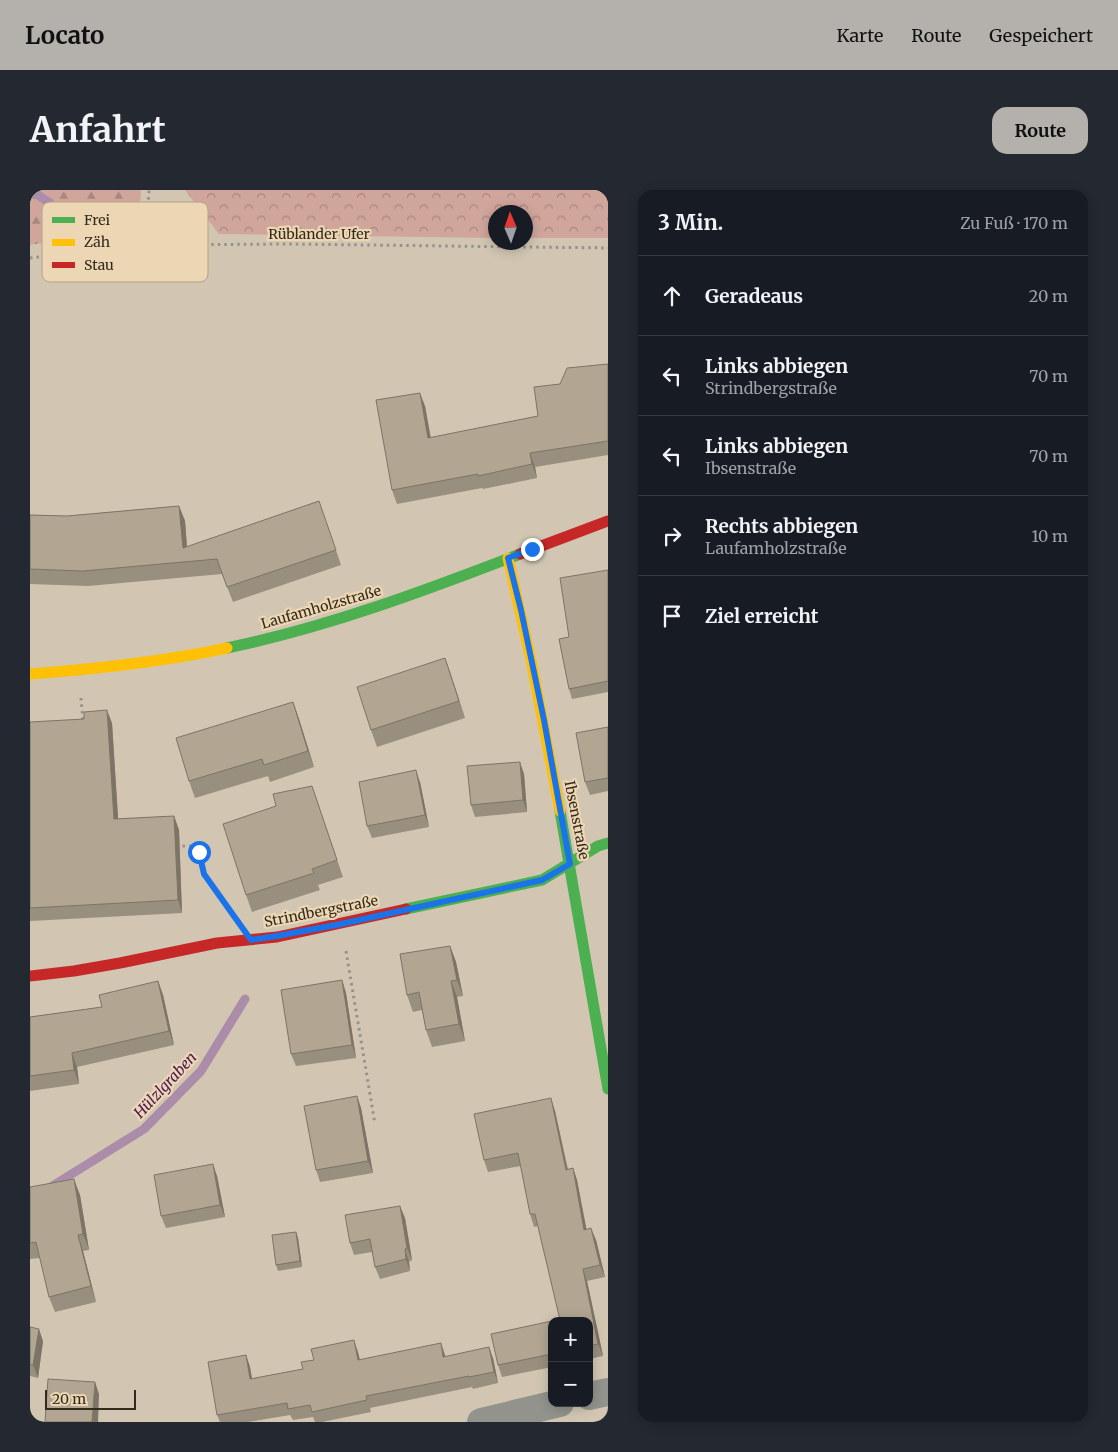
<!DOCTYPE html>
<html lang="de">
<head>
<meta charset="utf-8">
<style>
  :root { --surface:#171b24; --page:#242831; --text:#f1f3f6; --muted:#9ea1a6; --line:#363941; --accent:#b4b1ac }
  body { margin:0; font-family:Merriweather,serif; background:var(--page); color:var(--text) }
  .controls { position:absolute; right:15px; bottom:15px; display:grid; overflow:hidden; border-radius:10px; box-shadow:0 2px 12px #0003 }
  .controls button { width:45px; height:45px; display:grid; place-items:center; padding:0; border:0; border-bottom:1px solid var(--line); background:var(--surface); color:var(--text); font:25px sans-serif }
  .compass { position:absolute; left:458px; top:15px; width:45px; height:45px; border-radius:50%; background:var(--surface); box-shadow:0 2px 12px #0003; rotate:358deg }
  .scale { position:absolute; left:15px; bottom:12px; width:91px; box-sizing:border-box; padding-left:5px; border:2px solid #322a1c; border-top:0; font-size:14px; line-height:18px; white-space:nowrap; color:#322a1c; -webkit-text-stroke:4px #ecd6b3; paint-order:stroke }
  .stop { position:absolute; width:15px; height:15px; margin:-11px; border:4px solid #1a73e8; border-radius:50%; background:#fff }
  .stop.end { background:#1a73e8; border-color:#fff; box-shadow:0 1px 5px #0008 }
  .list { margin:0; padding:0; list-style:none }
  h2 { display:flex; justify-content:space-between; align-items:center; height:65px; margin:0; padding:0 20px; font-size:21px }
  h2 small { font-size:16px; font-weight:400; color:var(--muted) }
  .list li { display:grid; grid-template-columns:32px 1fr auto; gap:15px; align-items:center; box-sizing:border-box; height:80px; padding:0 20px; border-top:1px solid var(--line) }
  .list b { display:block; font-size:19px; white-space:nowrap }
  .list p { margin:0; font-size:16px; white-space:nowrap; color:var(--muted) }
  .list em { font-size:16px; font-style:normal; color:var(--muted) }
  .icon { flex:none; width:28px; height:28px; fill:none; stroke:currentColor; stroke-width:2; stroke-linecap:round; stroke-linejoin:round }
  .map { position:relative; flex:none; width:578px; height:1232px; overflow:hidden; border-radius:15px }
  header { display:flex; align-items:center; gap:30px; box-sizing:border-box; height:70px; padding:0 25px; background:var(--accent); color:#111 }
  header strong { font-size:24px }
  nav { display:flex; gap:28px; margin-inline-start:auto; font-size:18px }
  .intro { display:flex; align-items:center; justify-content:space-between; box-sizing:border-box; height:120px; padding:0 30px }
  h1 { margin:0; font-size:35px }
  .button { padding:12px 22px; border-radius:15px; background:var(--accent); color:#111; font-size:18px; font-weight:700 }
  main { display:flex; gap:30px; padding:0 30px }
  aside { flex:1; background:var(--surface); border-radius:15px; box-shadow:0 2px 12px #0003 }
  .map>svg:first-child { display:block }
  .forest { fill:url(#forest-firs) }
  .park { fill:url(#park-crowns) }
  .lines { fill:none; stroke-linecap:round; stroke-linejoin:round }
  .stream { stroke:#ab8ca9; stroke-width:9 }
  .path { stroke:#93938b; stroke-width:3; stroke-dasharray:2.5 4; stroke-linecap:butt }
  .street { stroke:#91938c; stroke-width:28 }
  .fast { stroke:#4caf50; stroke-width:11 }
  .slow { stroke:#ffc107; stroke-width:11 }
  .jam { stroke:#c62828; stroke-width:11 }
  .wall { fill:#998f7e }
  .shaded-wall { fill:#7d7466 }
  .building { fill:#b2a692; stroke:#7d7466 }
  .route { stroke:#1a73e8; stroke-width:6 }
  .labels { text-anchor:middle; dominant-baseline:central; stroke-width:4.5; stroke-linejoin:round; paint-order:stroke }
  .street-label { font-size:14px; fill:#322a1c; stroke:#ecd6b3 }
  .water-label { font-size:15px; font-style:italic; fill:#491756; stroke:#ecd6b3 }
  .key { fill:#ecd6b3; stroke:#b4a286; stroke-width:1 }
  .key-label { font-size:14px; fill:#322a1c }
</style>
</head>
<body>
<header>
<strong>Locato</strong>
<nav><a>Karte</a><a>Route</a><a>Gespeichert</a></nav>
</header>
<div class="intro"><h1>Anfahrt</h1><a class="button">Route</a></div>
<main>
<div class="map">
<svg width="578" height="1232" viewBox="0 0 578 1232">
  <defs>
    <pattern id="forest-firs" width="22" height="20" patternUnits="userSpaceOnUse" patternTransform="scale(1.25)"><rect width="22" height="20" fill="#d0a59c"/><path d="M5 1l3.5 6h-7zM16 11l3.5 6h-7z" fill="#a9877e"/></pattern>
    <pattern id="park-crowns" width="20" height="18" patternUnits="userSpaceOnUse" patternTransform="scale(1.25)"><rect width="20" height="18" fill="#d0a59c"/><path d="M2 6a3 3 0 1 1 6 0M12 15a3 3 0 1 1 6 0" fill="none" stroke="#a9877e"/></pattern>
  </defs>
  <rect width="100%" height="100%" fill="#d2c6b3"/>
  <path class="forest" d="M0,0H111L109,38L0,55Z"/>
  <path class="park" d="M155,0H578V48H496V22H466L465,48L189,44Z"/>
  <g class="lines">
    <g class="stream">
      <path d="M0,0L20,13L33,59"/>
      <path d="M0,1003L16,1000L114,939L171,881L215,809"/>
    </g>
    <g class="path">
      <path d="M116,55L119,0"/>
      <path d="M0,68L116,55L257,54L578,58"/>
      <path d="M51,508L53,532"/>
      <path d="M146,656H165L169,662L174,684L202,723"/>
      <path d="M316,761L345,934"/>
    </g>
    <g class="street">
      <path d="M559,1206L578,1202"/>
      <path d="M451,1232L530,1213"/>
    </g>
    <g class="fast">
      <path d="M197,458C298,437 394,401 490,364"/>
      <path d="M530,621L578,899"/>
      <path d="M376,719L512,690L568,656L578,653"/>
    </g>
    <g class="slow">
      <path d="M478,368L501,470L530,621"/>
      <path d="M0,484C66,479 132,472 197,458"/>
    </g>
    <g class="jam">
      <path d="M490,364L578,331"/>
      <path d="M0,786L44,781L90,773L187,753L247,747L376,719"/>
    </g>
  </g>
  <g class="wall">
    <path d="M578,174V265L505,277L507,288L453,299L452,298L367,314L362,300L395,216L401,248L508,226L530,194Z"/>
    <path d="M289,311L311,375L203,412L192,384L58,396L0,394V325L37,326L149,316L155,331L157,357Z"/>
    <path d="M578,380V502L542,509L539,499V447Z"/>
    <path d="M415,468L435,528L347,557L341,540Z"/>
    <path d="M263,512L269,529L284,577L240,592L238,586L165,608L159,591Z"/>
    <path d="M0,532L82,533L88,629L144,626L149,640L152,723L0,731Z"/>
    <path d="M578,537V601L560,605L555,592Z"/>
    <path d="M494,584L497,622L445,627L441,615Z"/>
    <path d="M390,592L399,637L342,648L337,636Z"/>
    <path d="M282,596L313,687L288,695L290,700L222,722L216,705L246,616Z"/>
    <path d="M420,756L426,772L433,806L427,807L435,851L402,857L396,840L392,820L383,822L377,805Z"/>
    <path d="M312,790L316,803L326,868L266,876L261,864Z"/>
    <path d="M128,791L133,805L144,855L47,877L49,894L0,901V827L72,817Z"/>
    <path d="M327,906L331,918L343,983L290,992L286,980Z"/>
    <path d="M525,921L538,979L543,978L547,990L556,1039L566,1050L575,1087L557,1091L573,1166L559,1169V1131L530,1130L508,1036L504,1037L500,1024L491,976L458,982L454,970Z"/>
    <path d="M187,986L195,1027L136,1038L131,1026Z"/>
    <path d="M0,997L50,1005L59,1060L53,1061L66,1112L25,1122L19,1107L10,1068L0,1069Z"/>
    <path d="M375,1028L382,1070L379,1072L380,1081L350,1089L345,1077L342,1062L324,1065L320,1053Z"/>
    <path d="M266,1042L268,1048L272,1077L248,1081L246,1075Z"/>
    <path d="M522,1131V1177L472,1187L468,1175Z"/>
    <path d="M0,1137L13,1151L8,1188L0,1186Z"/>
    <path d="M328,1162L330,1170L415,1166L463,1168L468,1193L443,1199L442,1197L340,1218L341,1222L292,1232H285L283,1227L263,1230L260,1225L218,1232H190L187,1225L216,1165L220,1177L222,1189L273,1179Z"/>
  </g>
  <g class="shaded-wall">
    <path d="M390,203L395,216L403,262L398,248Z"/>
    <path d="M500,263L505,277L507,288L502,274Z"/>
    <path d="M149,316L155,331L158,371L153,358Z"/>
    <path d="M415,468L421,485L435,528L429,511Z"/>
    <path d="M263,512L269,529L284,577L278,561Z"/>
    <path d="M77,520L82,533L89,642L84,629Z"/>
    <path d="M490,572L494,584L497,622L493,610Z"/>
    <path d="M386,580L390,592L399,637L395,625Z"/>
    <path d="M144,626L149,640L152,723L148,710Z"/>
    <path d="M420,756L426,772L433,806L427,790Z"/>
    <path d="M312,790L316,803L326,868L322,855Z"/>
    <path d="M128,791L133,805L144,855L139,841Z"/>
    <path d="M421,791L427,807L435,851L429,834Z"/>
    <path d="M42,863L47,877L49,894L44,880Z"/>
    <path d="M327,906L331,918L343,983L338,971Z"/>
    <path d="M521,908L525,921L540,992L536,980Z"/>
    <path d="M183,974L187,986L195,1027L190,1015Z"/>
    <path d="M543,978L547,990L559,1052L554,1040Z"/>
    <path d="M44,989L50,1005L59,1060L53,1044Z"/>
    <path d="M370,1016L375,1028L382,1070L377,1058Z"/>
    <path d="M561,1038L566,1050L575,1087L570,1075Z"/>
    <path d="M266,1042L268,1048L272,1077L270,1071Z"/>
    <path d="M48,1045L53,1061L66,1112L61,1096Z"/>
    <path d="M375,1059L379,1072L380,1081L376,1069Z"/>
    <path d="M553,1079L557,1091L573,1166L568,1154Z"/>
    <path d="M9,1139L13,1151L8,1188L3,1175Z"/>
    <path d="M324,1150L328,1162L332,1181L328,1170Z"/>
    <path d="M411,1153L415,1165L417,1178L413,1167Z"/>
    <path d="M459,1157L463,1168L468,1193L464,1182Z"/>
    <path d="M216,1165L220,1177L224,1200L220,1189Z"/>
    <path d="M65,1192L69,1204L68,1232H62Z"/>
  </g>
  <g class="building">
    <path d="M578,174V251L500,263L502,274L448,286V284L362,300L346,210L390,203L398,248L508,226L504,197L530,194L537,178Z"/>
    <path d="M289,311L306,360L197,397L187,369L53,381L0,379V325L37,326L149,316L153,358Z"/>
    <path d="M578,380V491L539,499L529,449L539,447L530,388Z"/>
    <path d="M415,468L429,511L341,540L327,497Z"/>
    <path d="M263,512L278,561L234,575L232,569L159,591L146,548Z"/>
    <path d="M77,520L84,629L144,626L148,710L0,718V532L54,529V522Z"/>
    <path d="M578,537V588L555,592L546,543Z"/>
    <path d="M490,572L493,610L441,615L437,576Z"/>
    <path d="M386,580L395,625L337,636L329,592Z"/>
    <path d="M282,596L307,670L282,679L284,683L216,705L193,634L246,616L243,604Z"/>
    <path d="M420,756L427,790L421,791L429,834L396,840L389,802L377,805L370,764Z"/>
    <path d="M312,790L322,855L261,864L251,800Z"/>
    <path d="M128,791L139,841L42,863L44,880L0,886V827L72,817L69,805Z"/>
    <path d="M327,906L338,971L286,980L274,916Z"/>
    <path d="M521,908L536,980L543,978L554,1040L561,1038L570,1075L553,1079L568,1154L559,1156V1131H525L530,1130L505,1024H500L488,963L454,970L444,924Z"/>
    <path d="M183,974L190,1015L131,1026L124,985Z"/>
    <path d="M44,989L53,1044L48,1045L61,1096L19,1107L6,1052L0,1053V997Z"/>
    <path d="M370,1016L377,1058L375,1059L376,1069L345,1077L340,1049L320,1053L315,1025Z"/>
    <path d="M266,1042L270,1071L246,1075L242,1045Z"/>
    <path d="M522,1131V1164L468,1175L461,1144Z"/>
    <path d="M0,1137L9,1139L3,1175H0Z"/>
    <path d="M324,1150L328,1170L411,1153L413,1167L459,1157L464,1182L439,1187V1186L336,1206L337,1210L282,1222L280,1215L258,1219L257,1213L187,1225L178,1172L216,1165L220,1189L273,1179L271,1172L284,1170L281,1159Z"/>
    <path d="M18,1189L65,1192L62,1232H15Z"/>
  </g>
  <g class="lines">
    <path class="route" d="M169,662L174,684L221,750L247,746L311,734L512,690L540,674L514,530L491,420L478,368L502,359"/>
  </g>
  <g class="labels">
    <g class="street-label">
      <text x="289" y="44">Rüblander Ufer</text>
      <text transform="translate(291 417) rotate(-16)">Laufamholzstraße</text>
      <text transform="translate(547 630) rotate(79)">Ibsenstraße</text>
      <text transform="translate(291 721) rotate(-11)">Strindbergstraße</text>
    </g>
    <g class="water-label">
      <text transform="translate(135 895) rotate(-47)">Hülzlgraben</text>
    </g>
  </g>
  <rect x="12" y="12" width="166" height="80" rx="8" class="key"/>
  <rect x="22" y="27" width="23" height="6" fill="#4caf50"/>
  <rect x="22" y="49" width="23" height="7" fill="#ffc107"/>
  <rect x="22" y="72" width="23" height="6" fill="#c62828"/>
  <g class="key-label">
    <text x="54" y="35">Frei</text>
    <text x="54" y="57">Zäh</text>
    <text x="54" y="80">Stau</text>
  </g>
</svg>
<div class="controls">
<button>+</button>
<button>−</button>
</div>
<svg class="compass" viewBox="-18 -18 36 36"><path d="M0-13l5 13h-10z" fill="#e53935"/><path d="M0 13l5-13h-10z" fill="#9ea1a6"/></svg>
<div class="scale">20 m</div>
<div class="stop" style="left:169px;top:662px"></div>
<div class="stop end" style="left:502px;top:359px"></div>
</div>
<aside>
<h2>3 Min.<small>Zu Fuß · 170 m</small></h2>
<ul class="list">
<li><svg class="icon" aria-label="ahead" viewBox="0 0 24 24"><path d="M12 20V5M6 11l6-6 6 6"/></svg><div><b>Geradeaus</b></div><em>20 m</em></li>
<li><svg class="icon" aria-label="left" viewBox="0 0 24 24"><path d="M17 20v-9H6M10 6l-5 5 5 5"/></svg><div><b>Links abbiegen</b><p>Strindbergstraße</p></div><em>70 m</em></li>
<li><svg class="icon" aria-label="left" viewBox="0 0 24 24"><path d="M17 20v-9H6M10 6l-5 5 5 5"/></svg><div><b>Links abbiegen</b><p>Ibsenstraße</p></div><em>70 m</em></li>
<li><svg class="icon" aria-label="right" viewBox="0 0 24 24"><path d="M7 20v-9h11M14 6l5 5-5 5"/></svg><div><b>Rechts abbiegen</b><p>Laufamholzstraße</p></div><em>10 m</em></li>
<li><svg class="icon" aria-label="arrive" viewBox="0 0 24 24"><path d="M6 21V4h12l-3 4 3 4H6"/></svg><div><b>Ziel erreicht</b></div></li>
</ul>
</aside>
</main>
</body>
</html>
